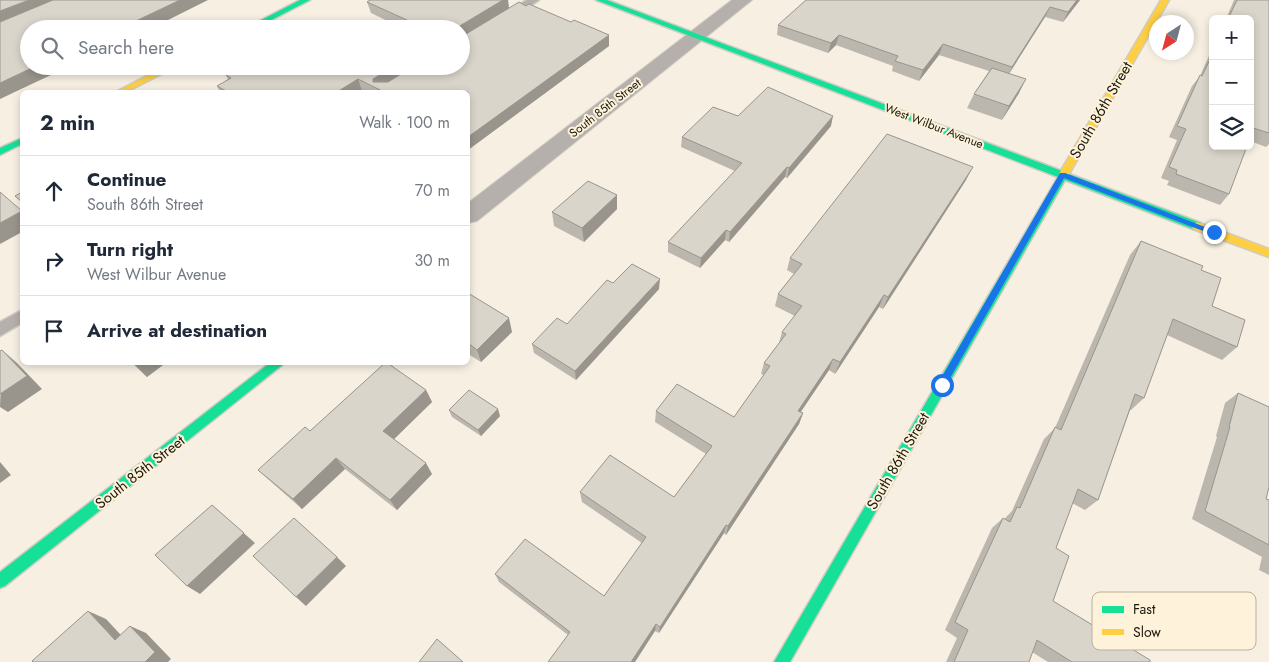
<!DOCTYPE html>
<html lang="en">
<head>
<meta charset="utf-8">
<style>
  :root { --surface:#fff; --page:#f6f6f7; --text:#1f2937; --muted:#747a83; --line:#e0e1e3 }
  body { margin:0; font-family:Jost,sans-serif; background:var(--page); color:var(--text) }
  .controls { position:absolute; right:15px; top:15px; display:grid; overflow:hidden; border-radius:8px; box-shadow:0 2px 8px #0003 }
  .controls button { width:45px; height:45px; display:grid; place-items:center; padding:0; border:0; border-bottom:1px solid var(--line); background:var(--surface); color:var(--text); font:25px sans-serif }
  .compass { position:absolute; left:1149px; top:15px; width:45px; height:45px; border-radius:50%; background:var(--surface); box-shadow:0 2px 8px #0003; rotate:216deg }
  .stop { position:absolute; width:15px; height:15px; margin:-11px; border:4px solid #1a73e8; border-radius:50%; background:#fff }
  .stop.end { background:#1a73e8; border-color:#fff; box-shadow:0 1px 5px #0008 }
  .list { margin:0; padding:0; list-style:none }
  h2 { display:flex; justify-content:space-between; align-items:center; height:65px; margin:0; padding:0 20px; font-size:21px }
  h2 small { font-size:16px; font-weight:400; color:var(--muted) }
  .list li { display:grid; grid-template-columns:32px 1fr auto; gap:15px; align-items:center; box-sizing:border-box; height:70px; padding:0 20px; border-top:1px solid var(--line) }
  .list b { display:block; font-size:19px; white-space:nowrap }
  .list p { margin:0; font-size:16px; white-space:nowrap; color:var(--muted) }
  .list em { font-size:16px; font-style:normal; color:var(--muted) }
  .icon { flex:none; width:28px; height:28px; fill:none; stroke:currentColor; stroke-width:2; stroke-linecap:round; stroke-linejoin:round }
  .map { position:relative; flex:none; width:1269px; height:662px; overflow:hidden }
  .search { position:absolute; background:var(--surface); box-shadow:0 2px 8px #0003; left:20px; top:20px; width:450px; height:55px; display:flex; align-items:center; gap:12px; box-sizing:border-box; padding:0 18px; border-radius:28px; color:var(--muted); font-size:19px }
  .panel { position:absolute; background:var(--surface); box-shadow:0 2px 8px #0003; left:20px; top:90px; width:450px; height:275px; border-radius:8px }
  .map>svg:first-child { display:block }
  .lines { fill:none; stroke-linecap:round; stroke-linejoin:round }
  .lane-casing { stroke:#d1ccc2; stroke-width:3 }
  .street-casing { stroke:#d1ccc2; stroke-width:2 }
  .fast-casing { stroke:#d1ccc2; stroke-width:3 }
  .slow-casing { stroke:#d1ccc2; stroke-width:3 }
  .lane { fill:#b5b0ac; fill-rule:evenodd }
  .street { fill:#b5b0ac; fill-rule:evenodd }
  .fast { fill:#16e098; fill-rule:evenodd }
  .slow { fill:#ffcf43; fill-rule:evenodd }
  .wall { fill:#bbb7ae }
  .shaded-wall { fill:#99958d }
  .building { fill:#dad5ca; stroke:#99958d }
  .route { fill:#1a73e8 }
  .labels { text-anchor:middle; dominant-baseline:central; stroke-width:4; stroke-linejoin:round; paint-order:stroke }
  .far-street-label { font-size:12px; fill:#1c180f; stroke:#fef2da }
  .street-label { font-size:15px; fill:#1c180f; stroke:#fef2da }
  .key { fill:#fef2da; stroke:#bab19d; stroke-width:1 }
  .key-label { font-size:14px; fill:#1c180f }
</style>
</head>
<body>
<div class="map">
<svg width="1269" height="662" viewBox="0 0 1269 662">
  <rect width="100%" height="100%" fill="#f6efe2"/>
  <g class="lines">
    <defs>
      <g id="lane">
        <path d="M527,0H539L513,17H505V13Z"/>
        <path d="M22,310V323L0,336V322Z"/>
      </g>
      <path id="street" d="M732,0H752L477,221L468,223V203Z"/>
      <g id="fast">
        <path d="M300,0H310L254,29H244Z"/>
        <path d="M596,0H607L1062,171L1067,172L1069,174L1201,223L1202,226L1197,230L1193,229L1065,180L790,662H774L1058,177Z"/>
        <path d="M22,138V144L0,155V148Z"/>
        <path d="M271,362H286L5,586L0,588V572Z"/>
      </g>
      <g id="slow">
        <path d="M1161,0H1169L1069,174L1067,176H1061L1059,174Z"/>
        <path d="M166,66H177L126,92H116Z"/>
        <path d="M1197,222L1269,249V257L1193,229L1192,226Z"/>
      </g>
    </defs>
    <use href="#lane" class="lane-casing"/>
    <use href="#street" class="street-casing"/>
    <use href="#fast" class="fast-casing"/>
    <use href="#slow" class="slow-casing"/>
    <use href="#lane" class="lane"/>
    <use href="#street" class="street"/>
    <use href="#fast" class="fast"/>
    <use href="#slow" class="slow"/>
  </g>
  <g class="wall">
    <path d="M370,0H508L509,9L571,22L609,35V46L468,150V92H366L362,91L359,92H220L217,86L228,80L226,75L461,66L398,26L371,13L367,2Z"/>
    <path d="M1080,0L1063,22L1045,17L1009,73L1019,93L1002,120L967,108L974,94L989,71L939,55L919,81L892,71L893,66L836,45L828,53L777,35L778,25Z"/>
    <path d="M1234,0H1269V144L1266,147L1250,141V19H1226Z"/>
    <path d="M1213,47V146L1229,194L1220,205L1167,185L1169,181L1161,178L1177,140L1169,137L1192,86L1200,76Z"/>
    <path d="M738,116L831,126L787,178L785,177L729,242L725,240L700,268L668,252V242L735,171L681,147L682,137Z"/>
    <path d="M966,180L883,309L879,307L835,374L829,370L800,412L803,413L799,424L726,535L724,533L659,633L655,631L568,635L499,582L495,574L604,596L642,543L582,502L580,492L674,497L706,454L655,422L656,411L734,417L764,375L761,374L764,363L779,343L782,332L795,316L775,306L778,294L794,274L787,270L790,258Z"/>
    <path d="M617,195V209L584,242L554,226L552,212Z"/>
    <path d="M1141,241L1201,270L1212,306L1237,347L1222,360L1167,335L1144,398L1131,410H1130L1098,500L1085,510L1072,503L1056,548L1053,601L1150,662H1048L1032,652L1029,662H946L957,638L945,630L992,528L1003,518L1005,519L1006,517L1012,511L1044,439L1055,428L1130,255Z"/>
    <path d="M613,283L659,289L576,380L534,353L532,344L567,324Z"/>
    <path d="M468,293L512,332L481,362L468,354Z"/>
    <path d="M131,362H167L147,377Z"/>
    <path d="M426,390L432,402L394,439L432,474L397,510L345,469L302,509L269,480L258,470L310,431Z"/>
    <path d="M1238,393L1266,499L1269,512V575L1259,570L1262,557L1192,519L1217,437L1216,436L1225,403Z"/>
    <path d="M449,410L500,416L481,436L452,417Z"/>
  </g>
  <g class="shaded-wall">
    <path d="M29,0H64L0,26V11Z"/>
    <path d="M180,0H208L150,29H119Z"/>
    <path d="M503,0H508L509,9L461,38V29H458V27Z"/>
    <path d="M1077,0H1080L1063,22L1068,12Z"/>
    <path d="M1050,7L1045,17L1007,77L1012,67Z"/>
    <path d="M609,35V46L468,150V137Z"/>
    <path d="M839,35L836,45L828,53L831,43Z"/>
    <path d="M943,44L939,55L919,81L923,70Z"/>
    <path d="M36,66H70L0,99V83Z"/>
    <path d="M394,66H415L378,90L373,82V79Z"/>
    <path d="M358,79L362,91L359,92H337Z"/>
    <path d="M1026,79L1019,93L1002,120L1009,106Z"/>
    <path d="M833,116L831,126L787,178L789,168Z"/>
    <path d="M787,167L785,177L729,242L730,232Z"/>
    <path d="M973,167L966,180L883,309L888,297Z"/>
    <path d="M617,195V209L584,242L582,228Z"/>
    <path d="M22,211V232L0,244V223Z"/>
    <path d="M726,230L725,240L700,268L701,258Z"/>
    <path d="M660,279L659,289L576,380L575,371Z"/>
    <path d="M884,295L879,307L835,374L840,362Z"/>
    <path d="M509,318L512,332L481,362L477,350Z"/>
    <path d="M2,350L17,363L42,389L8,412L0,407Z"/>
    <path d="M833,359L829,370L794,422L798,411Z"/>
    <path d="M139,362H167L147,377L135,365Z"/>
    <path d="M426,390L432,402L390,443L383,431Z"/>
    <path d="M498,409L500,416L481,436L478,430Z"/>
    <path d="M803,413L799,424L726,535L728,526Z"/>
    <path d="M336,458L345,469L302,509L293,499Z"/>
    <path d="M0,462L11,475L0,483Z"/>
    <path d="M426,463L432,474L397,510L390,500Z"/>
    <path d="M212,505L255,543L200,594L187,586Z"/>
    <path d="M726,525L724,533L659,633L660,627Z"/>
    <path d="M337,557L346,566L306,606L296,597Z"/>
    <path d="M88,611L106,619L132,647L115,640Z"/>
    <path d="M656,624L655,631L635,662H631Z"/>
    <path d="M130,626L146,633L171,659L168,662H145Z"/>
  </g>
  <g class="building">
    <path d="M0,0H29L0,11Z"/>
    <path d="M53,0H180L119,29H29V66H36L0,83V22Z"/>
    <path d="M370,0H503L458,27V29H393L407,20L367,2Z"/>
    <path d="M806,0H1077L1068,12L1050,7L1012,67L943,44L923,70L895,61L898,56L839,35L831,43L778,25Z"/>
    <path d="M1237,0H1269V133L1253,128L1250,136V19H1228Z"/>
    <path d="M519,2L526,6L529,4L571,22L574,20L609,35L468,137V92H384L358,79L337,92H228L217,86L231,78L226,75L242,66H394L373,79V82H388L414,66H461V37Z"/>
    <path d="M1213,53V146H1247L1229,194L1176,174L1177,170L1169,167L1186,129L1177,126L1200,75L1202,76Z"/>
    <path d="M992,68L1026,79L1009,106L974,94Z"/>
    <path d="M768,87L833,116L789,168L787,167L730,232L726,230L701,258L668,242L742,163L682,137L713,107L738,116Z"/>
    <path d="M887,134L973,167L888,297L884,295L840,362L833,359L798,411L803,413L728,526L726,525L660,627L656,624L631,662H548L570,632L495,574L525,539L604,596L646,537L580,492L610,455L674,497L712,446L656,411L677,384L734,417L770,366L764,363L786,334L782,332L802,306L778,294L802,264L790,258Z"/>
    <path d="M588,181L617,195L582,228L552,212Z"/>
    <path d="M0,192L22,211L0,223Z"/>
    <path d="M22,192V202L15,196Z"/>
    <path d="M1141,241L1203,266L1201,270L1221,278L1212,306L1245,320L1237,347L1173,319L1144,398L1135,394L1098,500L1078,489L1056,548L1069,556L1053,601L1150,660V662H1072L1037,640L1029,662H954L968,630L955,622L1003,518L1010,522L1017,507L1020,508L1055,427L1061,430Z"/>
    <path d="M632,264L660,279L575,371L532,344L557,318L567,324L607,280L613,283Z"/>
    <path d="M468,293L509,318L477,350L468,343Z"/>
    <path d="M2,350L27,376L0,394V351Z"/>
    <path d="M132,362H139L135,365Z"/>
    <path d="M386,362L426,390L383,431L426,463L390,500L336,458L293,499L258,470L305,427L310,431Z"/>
    <path d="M469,390L498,409L478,430L449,410Z"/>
    <path d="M1238,393L1269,407V487L1266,499L1269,500V545L1205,511L1230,427H1229Z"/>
    <path d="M212,505L244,533L187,586L155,555Z"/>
    <path d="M294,518L337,557L296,597L253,556Z"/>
    <path d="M88,611L115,640L130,626L155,652L145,662H33L32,661Z"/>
    <path d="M437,639L463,662H419Z"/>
  </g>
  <path class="route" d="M1060,173H1065L1218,232L1211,234L1064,178L945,387H939V382Z"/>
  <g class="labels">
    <g class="far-street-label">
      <text transform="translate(605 108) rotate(-38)">South 85th Street</text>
      <text transform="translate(934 126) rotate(21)">West Wilbur Avenue</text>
    </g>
    <g class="street-label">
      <text transform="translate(1101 110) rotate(-60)">South 86th Street</text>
      <text transform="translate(898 461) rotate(-60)">South 86th Street</text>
      <text transform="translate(140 472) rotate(-38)">South 85th Street</text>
    </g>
  </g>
  <rect x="1092" y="592" width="164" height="58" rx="8" class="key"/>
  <rect x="1102" y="606" width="22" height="7" fill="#16e098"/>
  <rect x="1102" y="629" width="22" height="6" fill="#ffcf43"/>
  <g class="key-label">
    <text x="1133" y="614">Fast</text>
    <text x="1133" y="637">Slow</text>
  </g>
</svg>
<div class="controls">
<button>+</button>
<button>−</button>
<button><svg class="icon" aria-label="layers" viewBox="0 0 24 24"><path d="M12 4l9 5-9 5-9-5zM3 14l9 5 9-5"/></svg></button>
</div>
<svg class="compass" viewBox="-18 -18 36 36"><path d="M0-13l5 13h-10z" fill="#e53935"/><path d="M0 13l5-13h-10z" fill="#747a83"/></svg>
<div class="stop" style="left:942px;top:385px"></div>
<div class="stop end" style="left:1214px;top:232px"></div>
<div class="search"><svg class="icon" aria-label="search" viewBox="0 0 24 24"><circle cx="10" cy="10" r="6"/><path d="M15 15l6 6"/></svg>Search here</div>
<section class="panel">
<h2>2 min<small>Walk · 100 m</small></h2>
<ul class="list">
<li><svg class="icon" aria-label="ahead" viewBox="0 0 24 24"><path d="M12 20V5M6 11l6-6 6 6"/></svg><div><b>Continue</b><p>South 86th Street</p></div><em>70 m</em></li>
<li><svg class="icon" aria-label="right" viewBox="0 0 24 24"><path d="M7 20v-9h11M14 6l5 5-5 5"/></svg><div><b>Turn right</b><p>West Wilbur Avenue</p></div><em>30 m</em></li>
<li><svg class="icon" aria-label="arrive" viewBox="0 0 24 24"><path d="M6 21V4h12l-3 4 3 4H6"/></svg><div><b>Arrive at destination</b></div></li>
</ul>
</section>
</div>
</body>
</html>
